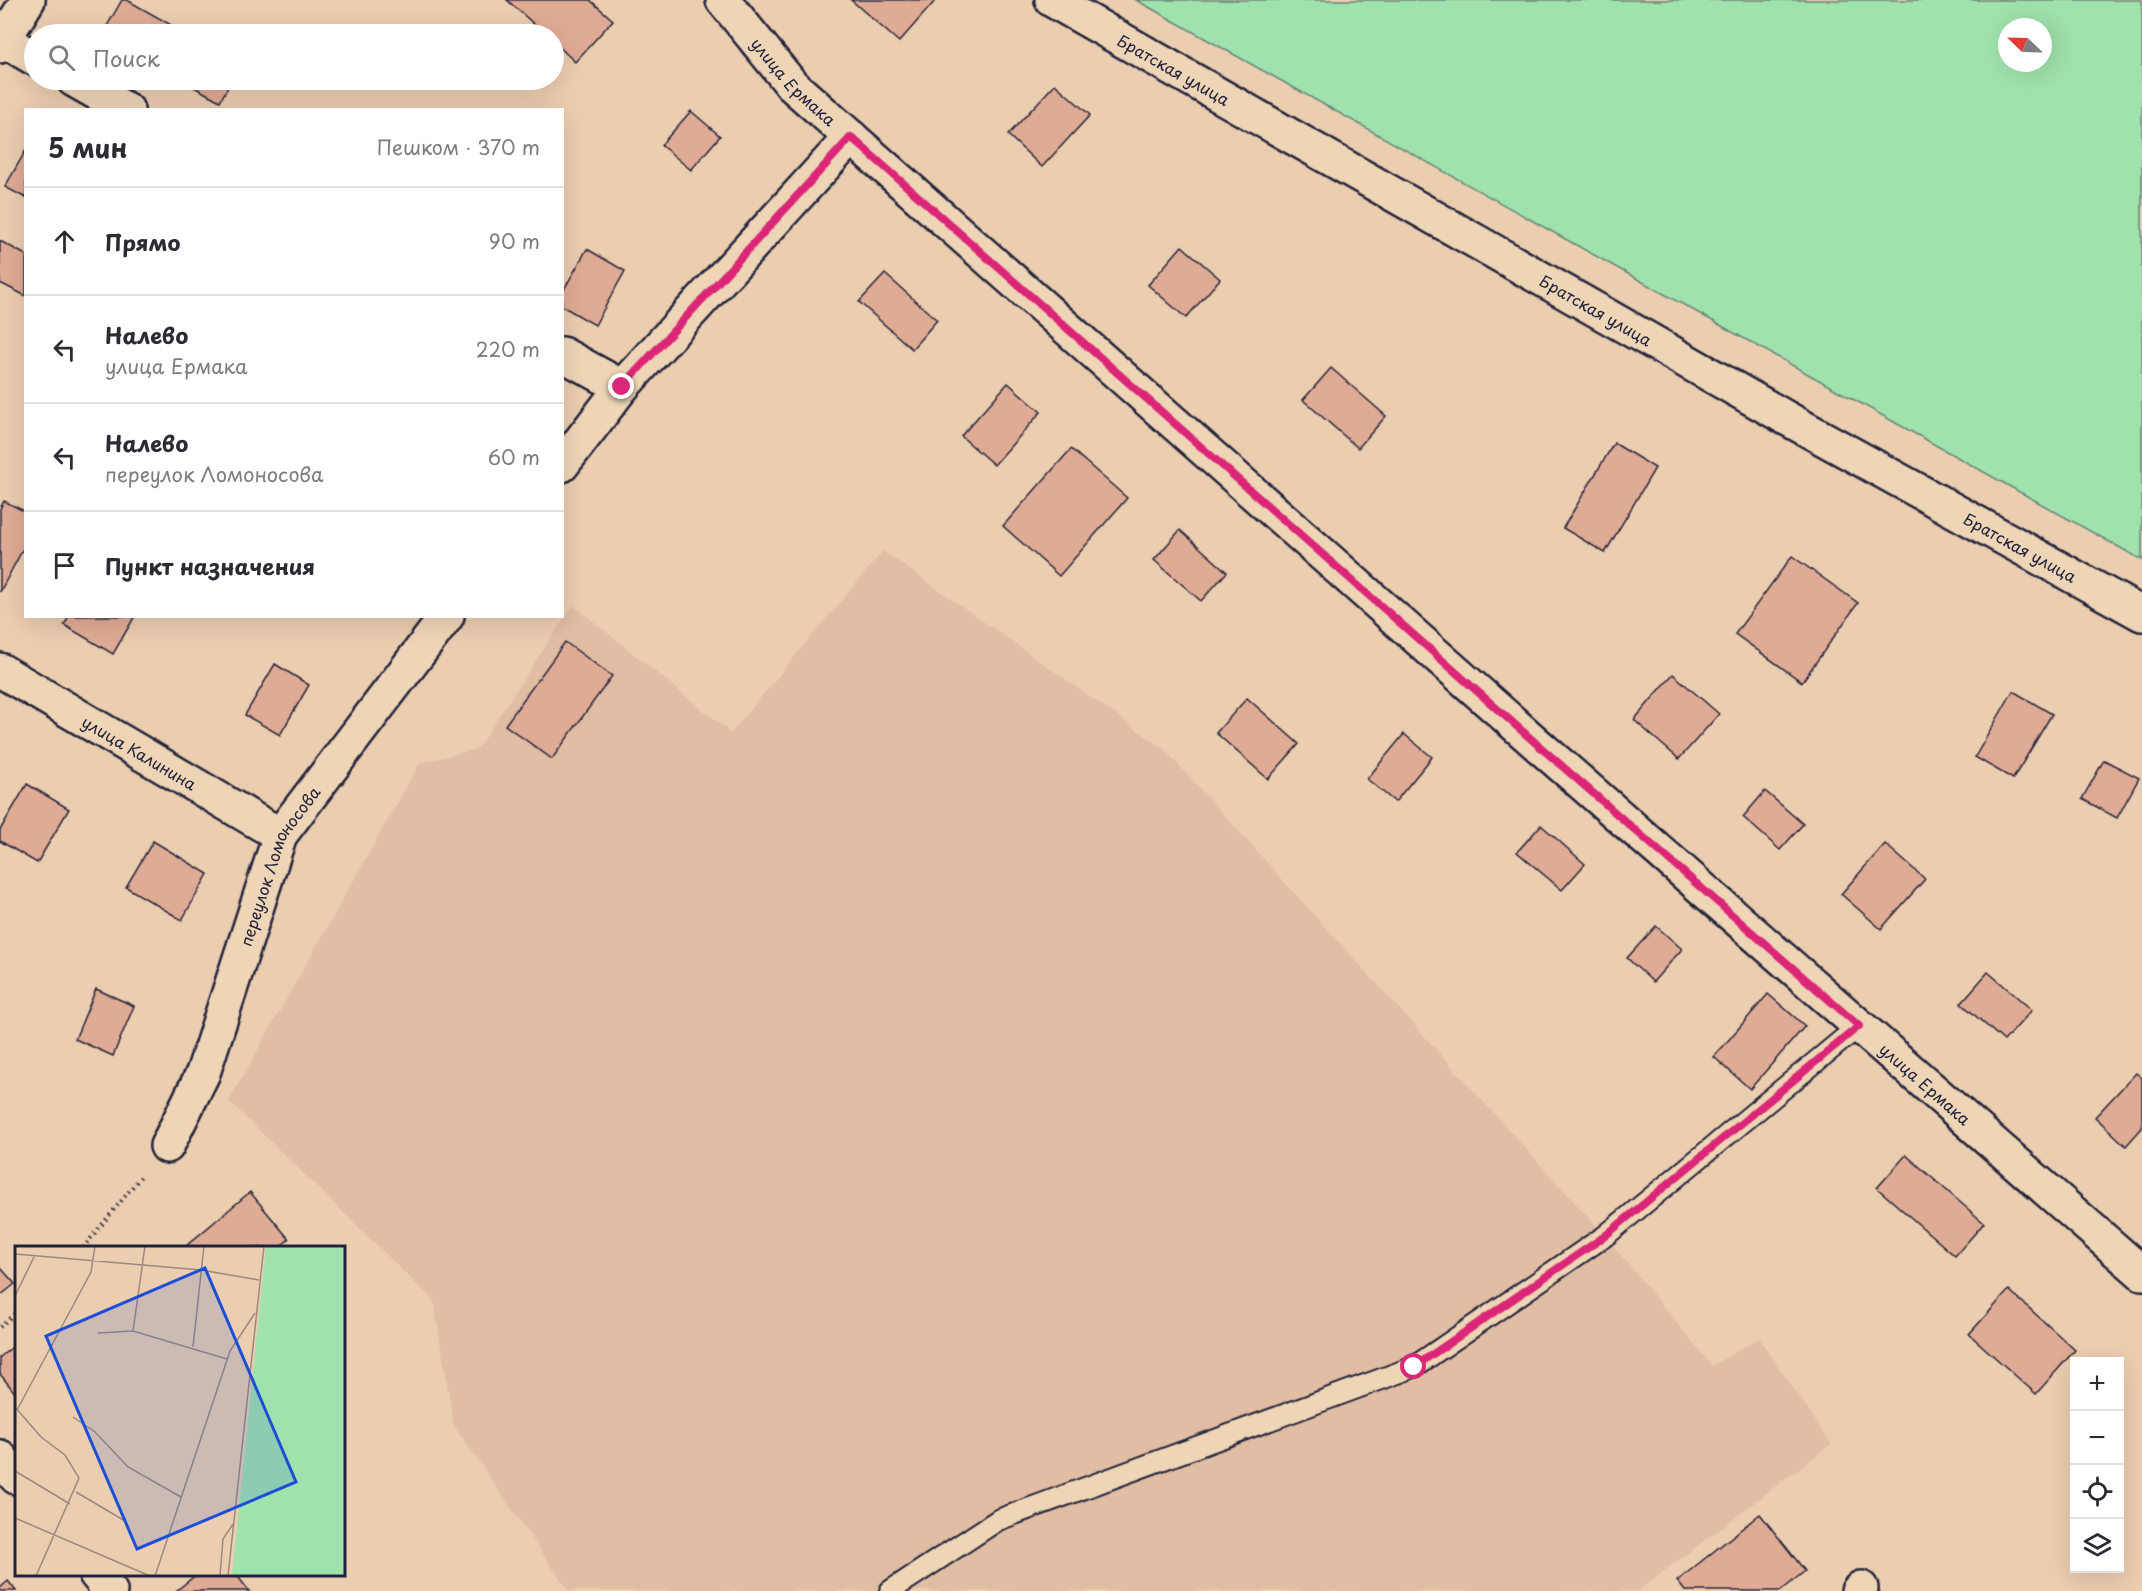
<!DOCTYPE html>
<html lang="ru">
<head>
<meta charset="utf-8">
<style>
  :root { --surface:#fff; --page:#f7f7f7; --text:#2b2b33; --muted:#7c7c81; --line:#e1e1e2 }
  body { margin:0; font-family:"Playpen Sans",sans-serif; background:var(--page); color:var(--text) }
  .controls { position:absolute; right:18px; bottom:18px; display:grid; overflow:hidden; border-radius:0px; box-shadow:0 6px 24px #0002 }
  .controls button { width:54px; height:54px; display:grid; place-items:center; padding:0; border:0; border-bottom:2px solid var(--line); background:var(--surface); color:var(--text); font:30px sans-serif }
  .compass { position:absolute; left:1998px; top:18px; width:54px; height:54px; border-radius:50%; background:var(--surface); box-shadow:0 6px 24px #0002; rotate:293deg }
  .stop { position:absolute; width:18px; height:18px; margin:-14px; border:4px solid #db2777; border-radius:50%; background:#fff }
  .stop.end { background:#db2777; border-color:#fff; box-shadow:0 2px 6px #0008 }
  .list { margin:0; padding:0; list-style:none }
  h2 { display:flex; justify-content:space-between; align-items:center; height:78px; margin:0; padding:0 24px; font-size:26px }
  h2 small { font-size:20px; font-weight:400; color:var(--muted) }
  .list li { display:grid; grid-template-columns:39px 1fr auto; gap:18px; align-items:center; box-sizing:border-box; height:108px; padding:0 24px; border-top:2px solid var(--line) }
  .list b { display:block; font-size:22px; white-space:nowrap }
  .list p { margin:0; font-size:20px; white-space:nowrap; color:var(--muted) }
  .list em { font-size:20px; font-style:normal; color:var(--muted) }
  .icon { flex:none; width:33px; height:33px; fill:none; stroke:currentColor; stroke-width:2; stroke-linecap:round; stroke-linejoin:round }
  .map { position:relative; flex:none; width:2142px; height:1591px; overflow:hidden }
  .search { position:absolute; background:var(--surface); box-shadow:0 6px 24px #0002; left:24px; top:24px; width:540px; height:66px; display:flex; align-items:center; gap:15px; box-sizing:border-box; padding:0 21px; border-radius:33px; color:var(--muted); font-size:22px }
  .panel { position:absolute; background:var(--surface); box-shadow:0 6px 24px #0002; left:24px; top:108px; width:540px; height:510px; border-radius:0px }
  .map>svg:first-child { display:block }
  .built { fill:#e0bda3 }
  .green { fill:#9fe2ad; stroke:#608274; stroke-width:1.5; fill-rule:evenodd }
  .building { fill:#e0ab94; stroke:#22223b; stroke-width:1.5 }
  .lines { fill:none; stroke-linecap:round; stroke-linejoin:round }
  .lane-casing { stroke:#22223b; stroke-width:24 }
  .street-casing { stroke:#22223b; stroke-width:38 }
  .secondary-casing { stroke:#22223b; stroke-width:38 }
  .path { stroke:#22223b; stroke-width:4; stroke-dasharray:1.5 4.5; stroke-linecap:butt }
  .lane { stroke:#eed5b6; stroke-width:20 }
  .street { stroke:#eed5b6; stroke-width:33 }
  .secondary { stroke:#eed5b6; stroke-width:33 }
  .route { stroke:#db2777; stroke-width:8 }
  .labels { text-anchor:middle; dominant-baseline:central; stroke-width:4.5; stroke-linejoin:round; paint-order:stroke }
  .street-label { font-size:16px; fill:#22223b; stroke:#eed5b6 }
  .inset-road { fill:none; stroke:#9b8981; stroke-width:1.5 }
  .view { fill:#1d4ed8; fill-opacity:0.15; stroke:#1d4ed8; stroke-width:3 }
  .inset-edge { fill:none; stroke:#22223b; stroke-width:3 }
</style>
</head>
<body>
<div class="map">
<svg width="2142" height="1591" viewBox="0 0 2142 1591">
  <rect width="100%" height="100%" fill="#ebcdaf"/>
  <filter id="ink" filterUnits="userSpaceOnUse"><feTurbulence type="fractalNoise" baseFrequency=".0167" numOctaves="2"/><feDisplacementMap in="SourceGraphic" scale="12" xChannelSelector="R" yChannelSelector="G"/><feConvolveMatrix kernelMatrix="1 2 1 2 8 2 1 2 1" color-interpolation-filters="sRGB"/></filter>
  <g filter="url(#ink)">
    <path class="built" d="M883,551L1163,748L1605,1236L1712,1366L1759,1338L1831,1444L1638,1591H569L454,1426L434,1301L229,1101L420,763L477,749L573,605L731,733Z"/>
    <path class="green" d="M1136,0H2142V560ZM2007,27H2043V63H2007Z"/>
    <g class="building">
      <path d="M122,0H127L173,26L168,34L103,33Z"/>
      <path d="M507,0H590L613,20L575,62L554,42V34H545Z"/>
      <path d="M851,0H934L935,1L899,42Z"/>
      <path d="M181,80H232L220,101Z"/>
      <path d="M1055,84L1090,115L1042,167L1008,135Z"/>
      <path d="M691,111L720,136L691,170L661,145Z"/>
      <path d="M26,150V198L5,187Z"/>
      <path d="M0,241L26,255V296L0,283Z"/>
      <path d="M1182,246L1220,279L1186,318L1148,285Z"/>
      <path d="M587,249L625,271L595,325L562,306V293Z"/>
      <path d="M885,274L937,320L912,349L859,302Z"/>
      <path d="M1331,368L1386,416L1358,448L1303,400Z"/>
      <path d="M1008,383L1041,412L994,465L961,436Z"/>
      <path d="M1614,443L1655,468L1605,553L1563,528Z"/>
      <path d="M1071,449L1127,498L1059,576L1003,526Z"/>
      <path d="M4,501L26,512V543L0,592V509Z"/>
      <path d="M1180,530L1227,572L1201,601L1154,560Z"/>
      <path d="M1792,556L1858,603L1802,682L1735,634Z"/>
      <path d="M69,616H135L113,654L64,625Z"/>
      <path d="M565,642L612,676L552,759L505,725Z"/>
      <path d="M275,664L309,685L280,735L245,715Z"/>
      <path d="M1673,674L1719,714L1679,759L1634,720Z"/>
      <path d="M2013,691L2052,714L2013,779L1975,757Z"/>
      <path d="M1247,698L1299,744L1268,779L1216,733Z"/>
      <path d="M1404,734L1432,757L1395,802L1367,779Z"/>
      <path d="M2104,760L2139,778L2117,818L2082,799Z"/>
      <path d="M27,784L69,809L37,863L0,841V830Z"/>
      <path d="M1765,791L1803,824L1780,850L1743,817Z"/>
      <path d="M1541,825L1585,864L1562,890L1517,852Z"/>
      <path d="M153,841L208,874L182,920L126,887Z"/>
      <path d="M1885,844L1925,879L1881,929L1841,894Z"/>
      <path d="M1656,926L1682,949L1653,982L1627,958Z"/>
      <path d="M1988,972L2032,1010L2004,1041L1961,1003Z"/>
      <path d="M96,989L134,1006L113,1056L75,1039Z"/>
      <path d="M1768,994L1805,1026L1750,1089L1714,1057Z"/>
      <path d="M2136,1073L2142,1078V1128L2126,1146L2095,1117Z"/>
      <path d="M1906,1155L1984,1223L1955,1256L1877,1188Z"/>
      <path d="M250,1192L289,1239L279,1248H187L186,1246Z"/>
      <path d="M0,1267L15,1284L0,1296Z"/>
      <path d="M2009,1290L2075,1350L2036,1394L1969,1334Z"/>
      <path d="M16,1344V1394L0,1374V1357Z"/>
      <path d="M1760,1514L1805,1571L1781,1591H1685L1677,1581Z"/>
      <path d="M197,1574H236L249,1591H176Z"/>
      <path d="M8,1581L16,1591H0V1588Z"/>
    </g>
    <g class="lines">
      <defs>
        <path id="lane" d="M890,1591L998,1520L1414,1367L1605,1236L1859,1026"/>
        <g id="street">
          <path id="s1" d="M723,0L792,85L1538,745L2142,1273"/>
          <path d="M0,38L34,58"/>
          <path d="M0,46L28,0"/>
          <path d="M74,80L127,110"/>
          <path d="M562,354L622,387"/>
          <path d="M562,465L622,387L851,137"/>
          <path id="s2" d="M0,670L280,835"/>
          <path id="s3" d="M167,1146L203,1073L280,835L447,616"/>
          <path d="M0,1457L16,1477"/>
          <path d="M96,1574L110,1591"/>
          <path d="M1858,1591L1861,1588"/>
        </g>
        <g id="secondary">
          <path id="s4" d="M1052,0L1788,419L2142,614"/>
        </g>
      </defs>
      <use href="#lane" class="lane-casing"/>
      <use href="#street" class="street-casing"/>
      <use href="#secondary" class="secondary-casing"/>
      <g class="path">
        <path d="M83,1248L143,1174"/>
        <path d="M0,1327L16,1312"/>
      </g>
      <use href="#lane" class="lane"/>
      <use href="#street" class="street"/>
      <use href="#secondary" class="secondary"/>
    </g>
  </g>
  <g class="lines" filter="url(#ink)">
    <path class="route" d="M622,387L851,137L1538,745L1859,1026L1605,1236L1414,1367"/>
  </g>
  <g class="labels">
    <g class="street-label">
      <text stroke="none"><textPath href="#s4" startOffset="140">Братская улица</textPath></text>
      <text stroke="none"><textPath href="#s1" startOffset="108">улица Ермака</textPath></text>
      <text stroke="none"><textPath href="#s4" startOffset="626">Братская улица</textPath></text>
      <text stroke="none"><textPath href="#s4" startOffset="1112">Братская улица</textPath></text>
      <text stroke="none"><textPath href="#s2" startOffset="162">улица Калинина</textPath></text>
      <text stroke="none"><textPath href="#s3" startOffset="303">переулок Ломоносова</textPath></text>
      <text stroke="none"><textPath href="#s1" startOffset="1620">улица Ермака</textPath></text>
    </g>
  </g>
  <g transform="translate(15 1246)">
    <rect width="330" height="330" fill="#ebcdaf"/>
    <path d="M251,0H330V330H217Z" fill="#9fe2ad"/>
    <path class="inset-road" d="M0,8L186,24L244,34M0,50L19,11M118,85L130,0M83,87L118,85L212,113M178,101L189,0M0,161L26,191L50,209L64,232L21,330M2,164L76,26L80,0M58,171L80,186L113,221L166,251M0,225L55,258M61,246L110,275M0,272L135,330M140,330L215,105L240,67M205,330L208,293L218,278M213,330L249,0"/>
    <path class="view" d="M190,22L281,236L122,303L31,90Z"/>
    <rect width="330" height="330" class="inset-edge"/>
  </g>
</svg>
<div class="controls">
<button>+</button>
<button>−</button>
<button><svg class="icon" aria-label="locate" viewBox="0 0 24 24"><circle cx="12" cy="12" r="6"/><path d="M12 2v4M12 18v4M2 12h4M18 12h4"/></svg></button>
<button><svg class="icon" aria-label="layers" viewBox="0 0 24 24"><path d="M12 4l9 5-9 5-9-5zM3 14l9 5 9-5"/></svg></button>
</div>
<svg class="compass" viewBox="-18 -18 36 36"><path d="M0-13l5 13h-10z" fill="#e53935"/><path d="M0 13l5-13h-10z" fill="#7c7c81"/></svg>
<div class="stop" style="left:1414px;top:1367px"></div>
<div class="stop end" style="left:622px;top:387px"></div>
<div class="search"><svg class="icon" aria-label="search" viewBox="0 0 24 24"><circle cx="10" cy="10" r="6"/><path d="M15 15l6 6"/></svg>Поиск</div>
<section class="panel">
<h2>5 мин<small>Пешком · 370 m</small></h2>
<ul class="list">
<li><svg class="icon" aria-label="ahead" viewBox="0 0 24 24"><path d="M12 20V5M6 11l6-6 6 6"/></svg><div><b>Прямо</b></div><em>90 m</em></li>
<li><svg class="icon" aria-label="left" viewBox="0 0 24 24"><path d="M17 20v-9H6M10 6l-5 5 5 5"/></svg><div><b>Налево</b><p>улица Ермака</p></div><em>220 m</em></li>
<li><svg class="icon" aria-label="left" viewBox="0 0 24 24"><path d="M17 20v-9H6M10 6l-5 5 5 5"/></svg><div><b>Налево</b><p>переулок Ломоносова</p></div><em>60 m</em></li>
<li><svg class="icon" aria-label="arrive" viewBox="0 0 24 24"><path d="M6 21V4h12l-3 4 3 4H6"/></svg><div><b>Пункт назначения</b></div></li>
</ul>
</section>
</div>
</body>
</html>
